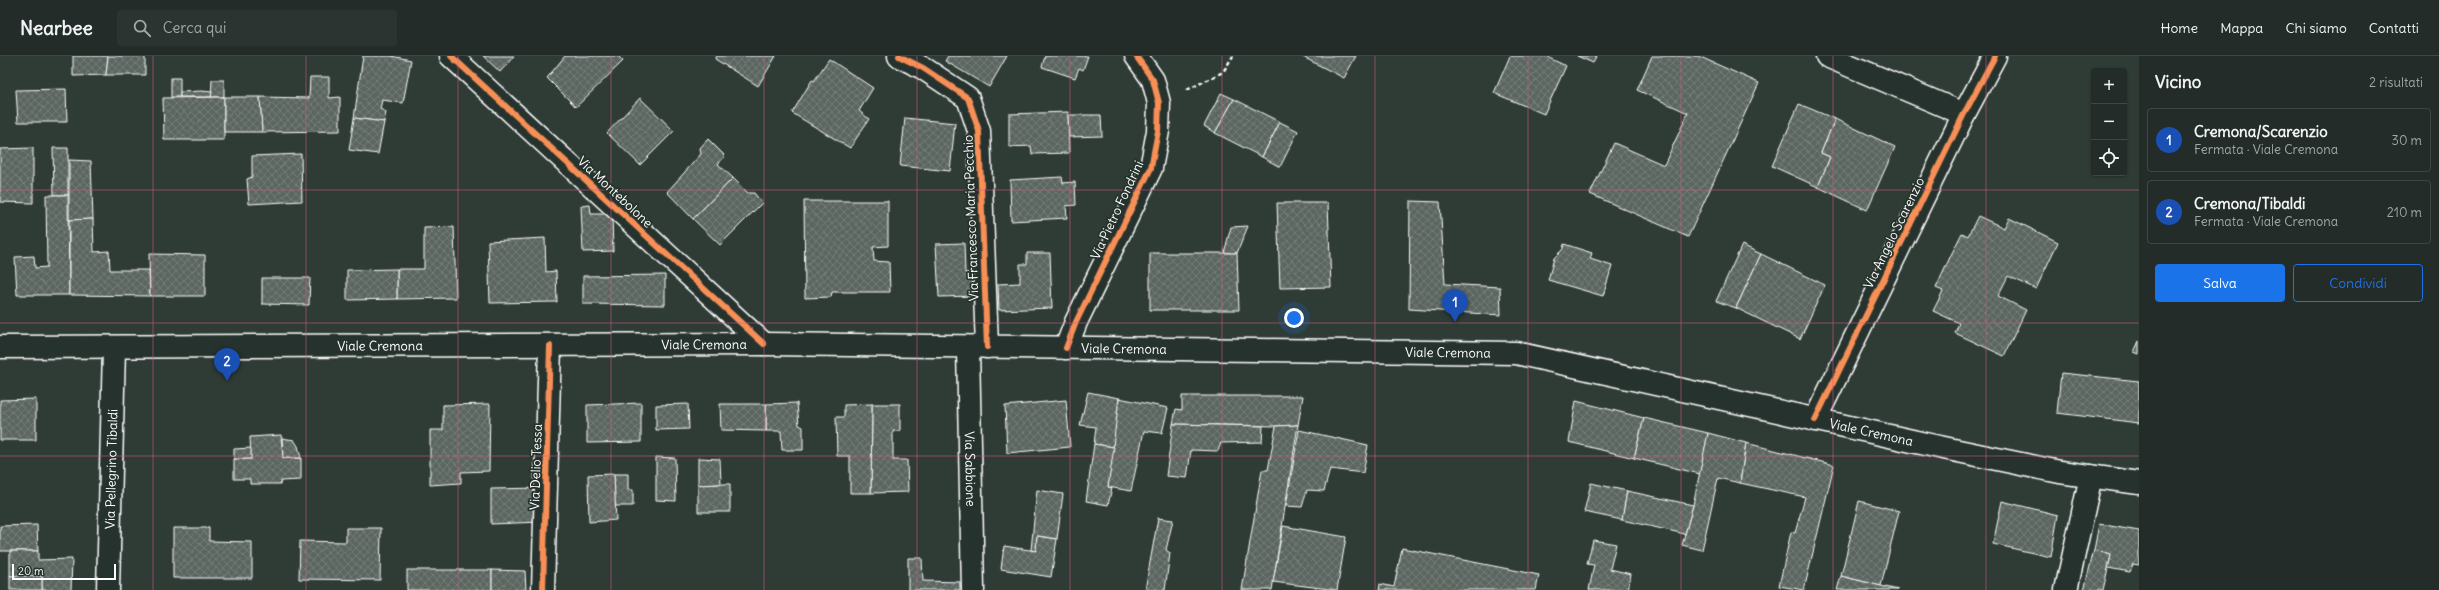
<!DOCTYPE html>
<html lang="it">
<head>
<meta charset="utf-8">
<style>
  :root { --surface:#232c28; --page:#2b3430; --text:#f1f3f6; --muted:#a3a7a8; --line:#404845; --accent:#1a73e8 }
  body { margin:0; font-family:Delius,sans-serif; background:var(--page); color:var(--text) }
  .controls { position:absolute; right:12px; top:12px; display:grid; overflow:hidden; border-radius:4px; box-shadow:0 1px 3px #0004 }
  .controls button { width:36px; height:36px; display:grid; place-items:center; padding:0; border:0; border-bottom:1px solid var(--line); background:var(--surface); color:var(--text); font:20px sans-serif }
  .scale { position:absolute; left:12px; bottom:10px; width:104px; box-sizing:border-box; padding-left:4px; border:2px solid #fff; border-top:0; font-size:11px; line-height:14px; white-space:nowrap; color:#fff; -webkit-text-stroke:3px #26332d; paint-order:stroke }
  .you { position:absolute; left:1294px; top:262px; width:14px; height:14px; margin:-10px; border:3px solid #fff; border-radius:50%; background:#1a73e8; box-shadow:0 0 0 6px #1a73e833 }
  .badge { display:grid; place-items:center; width:26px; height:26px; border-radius:50%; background:var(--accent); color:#fff; font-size:13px; font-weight:700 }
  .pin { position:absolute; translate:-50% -33px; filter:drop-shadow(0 1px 2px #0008) }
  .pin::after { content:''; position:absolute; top:21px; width:14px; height:12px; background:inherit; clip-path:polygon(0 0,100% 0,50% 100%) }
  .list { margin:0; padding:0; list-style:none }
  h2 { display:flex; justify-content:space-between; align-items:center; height:52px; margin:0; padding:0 16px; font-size:17px }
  h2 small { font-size:13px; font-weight:400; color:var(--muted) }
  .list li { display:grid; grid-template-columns:26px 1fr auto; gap:12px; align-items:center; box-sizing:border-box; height:64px; margin:0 8px 8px; padding:0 8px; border:1px solid var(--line); border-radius:4px }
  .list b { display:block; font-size:15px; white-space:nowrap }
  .list p { margin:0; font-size:13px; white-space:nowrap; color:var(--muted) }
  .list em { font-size:13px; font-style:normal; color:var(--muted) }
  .actions { display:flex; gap:8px; padding:12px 16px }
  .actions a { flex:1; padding:9px 0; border:1px solid var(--accent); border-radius:4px; text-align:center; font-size:14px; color:var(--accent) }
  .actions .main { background:var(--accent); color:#fff }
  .icon { flex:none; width:22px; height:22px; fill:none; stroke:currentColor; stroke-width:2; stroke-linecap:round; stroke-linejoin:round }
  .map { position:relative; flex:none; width:2139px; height:534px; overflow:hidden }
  header { display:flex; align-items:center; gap:24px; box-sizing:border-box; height:56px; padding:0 20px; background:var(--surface); border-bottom:1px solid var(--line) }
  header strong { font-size:19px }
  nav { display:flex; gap:22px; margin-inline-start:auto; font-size:14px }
  .search { width:280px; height:36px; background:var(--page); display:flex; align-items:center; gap:10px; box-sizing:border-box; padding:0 14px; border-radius:4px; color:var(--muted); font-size:15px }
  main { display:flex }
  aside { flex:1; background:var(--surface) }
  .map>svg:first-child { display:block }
  .building { fill:url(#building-cross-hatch); stroke:#fff }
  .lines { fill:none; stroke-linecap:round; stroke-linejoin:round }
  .minor-casing { stroke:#fff; stroke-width:25 }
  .major-casing { stroke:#fff; stroke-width:25 }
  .path { stroke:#fff; stroke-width:2.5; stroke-dasharray:4 3; stroke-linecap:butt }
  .minor { stroke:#26332d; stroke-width:22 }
  .major { stroke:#26332d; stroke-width:22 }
  .cycleway-casing { stroke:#26332d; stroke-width:8 }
  .cycleway { stroke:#f78f57; stroke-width:6 }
  .grid { fill:none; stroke:#d45d8c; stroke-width:1; stroke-opacity:0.55 }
  .labels { text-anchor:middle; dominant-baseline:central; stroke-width:3.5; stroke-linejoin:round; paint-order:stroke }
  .street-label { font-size:13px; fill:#fff; stroke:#26332d }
</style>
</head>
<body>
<header>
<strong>Nearbee</strong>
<div class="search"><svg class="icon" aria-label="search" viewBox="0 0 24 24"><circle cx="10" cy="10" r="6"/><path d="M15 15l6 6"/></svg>Cerca qui</div>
<nav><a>Home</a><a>Mappa</a><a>Chi siamo</a><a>Contatti</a></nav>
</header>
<main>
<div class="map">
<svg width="2139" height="534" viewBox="0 0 2139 534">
  <defs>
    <pattern id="building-cross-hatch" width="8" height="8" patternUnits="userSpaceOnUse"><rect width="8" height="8" fill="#5b6661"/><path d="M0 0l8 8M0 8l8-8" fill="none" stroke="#747d79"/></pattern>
  </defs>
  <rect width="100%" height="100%" fill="#2f3b35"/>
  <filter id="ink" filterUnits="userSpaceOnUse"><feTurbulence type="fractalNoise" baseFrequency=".025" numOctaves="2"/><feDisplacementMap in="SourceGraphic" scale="8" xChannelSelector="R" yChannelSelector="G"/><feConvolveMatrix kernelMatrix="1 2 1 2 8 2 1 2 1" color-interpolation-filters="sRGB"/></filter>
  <g filter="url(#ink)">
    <g class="building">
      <path d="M73,0H108L106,19L73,20Z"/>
      <path d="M108,0H145V19H106Z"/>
      <path d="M363,0H391L411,4L403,47L382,44L380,53L386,56L384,66L354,62Z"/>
      <path d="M483,0H514L500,16Z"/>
      <path d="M565,0H618L623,5L576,51L547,22Z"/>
      <path d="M717,0H776L758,30L715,3Z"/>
      <path d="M948,0H1007L989,31L945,5Z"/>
      <path d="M1045,0H1088L1083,14L1079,12L1075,22L1042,11Z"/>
      <path d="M1301,0H1356L1344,22Z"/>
      <path d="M1510,0H1550L1549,2L1566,10L1544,58L1494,37Z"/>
      <path d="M1577,0H1597L1593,7Z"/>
      <path d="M1652,0H1698L1759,27L1688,181L1590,138L1614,87L1664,109L1688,57L1637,34Z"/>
      <path d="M829,3L873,32L859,55L869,63L850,92L792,57L812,24L814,25Z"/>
      <path d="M310,21H329V42L340,41V75L262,76L260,41L309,42Z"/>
      <rect x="171" y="22" width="9" height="19"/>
      <path d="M212,24H224V41H211Z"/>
      <path d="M66,33L67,66H18L16,34Z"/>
      <path d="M202,35L212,36L211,41H180V36Z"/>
      <path d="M1221,37L1234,43L1215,77L1204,70Z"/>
      <path d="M224,41V84H164L163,42Z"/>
      <path d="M224,41H260L262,76H224Z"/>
      <path d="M640,42L674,75L640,109L607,77Z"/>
      <path d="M1234,43L1280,66L1262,101L1215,77Z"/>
      <path d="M1799,48L1835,63L1821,97L1830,101L1818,131L1772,110Z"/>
      <path d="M1068,56L1069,97L1032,98L1031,90L1009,91V58Z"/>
      <path d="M1068,59H1101L1102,80L1069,81Z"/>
      <path d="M354,62L384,66L378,98L349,94Z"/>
      <path d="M905,62L955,67L950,115L900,110Z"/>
      <path d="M1835,63L1895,91L1867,154L1818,131L1830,101L1821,97Z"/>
      <path d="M1280,66L1298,75L1280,111L1262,101Z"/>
      <path d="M708,83L725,100L718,108L733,122L693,163L667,136L701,98L700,92Z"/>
      <path d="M33,92V147L0,146V93Z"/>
      <path d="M53,92H68V139H54Z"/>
      <path d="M301,98L302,145L249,148L247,123L252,121V100Z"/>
      <path d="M69,104L91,105L93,163L69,164Z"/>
      <path d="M1062,121L1063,127L1075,126L1076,149L1066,150L1067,162L1011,165L1010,124Z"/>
      <path d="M733,122L748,137H754L762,147L720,189L693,163Z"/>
      <path d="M46,139H68L69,239H17L15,201L34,200L35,212L47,211Z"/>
      <path d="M804,145H888V190L873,191L874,205L889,206L890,236H832L831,241L805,242Z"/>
      <path d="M1410,145L1440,146L1445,228L1500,231L1501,259L1409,253Z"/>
      <path d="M1277,147H1328L1331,231L1280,232Z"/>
      <path d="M590,149L591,158H612L613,195L583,196L581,150Z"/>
      <path d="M1978,160L2004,172L2009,162L2058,186L2036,233L2008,220L1998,240L2026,254L2004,300L1955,277L1959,267L1933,255L1943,235L1936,232L1951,199L1962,177L1968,180Z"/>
      <path d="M93,163L94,196L109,195L110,214H149L150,240L69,239V164Z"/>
      <path d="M1248,170L1237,197H1224L1231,171Z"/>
      <path d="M454,171L456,242L397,243V213H424V172Z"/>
      <path d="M545,182L546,216L556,215L557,246L490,247L488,185Z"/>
      <path d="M964,187L965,217L976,216V240L939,241L936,188Z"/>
      <path d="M1564,188L1592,197L1590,203L1612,210L1603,240L1548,224L1554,202L1563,193Z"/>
      <path d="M1742,189L1761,198L1736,252L1716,245Z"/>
      <path d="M1027,197H1050L1052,252L999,254L998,228L1020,227V208H1027Z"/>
      <path d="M1150,197H1237L1239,254H1150Z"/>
      <path d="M149,198L205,199V240H150Z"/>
      <path d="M1761,198L1825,229L1800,283L1736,252Z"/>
      <path d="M397,213V243L347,244V214Z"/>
      <path d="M665,219V249L583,248V220Z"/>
      <path d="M262,222H310L309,249L262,248Z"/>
      <path d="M2139,285V298L2134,296Z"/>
      <path d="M2061,317L2139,325V367L2057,357Z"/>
      <path d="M1088,336L1119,342L1114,391L1094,388L1096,371L1080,369Z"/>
      <path d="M1182,340H1303L1298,369L1276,370L1173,368L1176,353L1182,354Z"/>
      <path d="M1119,342L1168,352L1162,377L1144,375L1131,435L1108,431Z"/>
      <path d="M36,343V384H0V344Z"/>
      <path d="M1066,344L1070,391L1007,397L1005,350Z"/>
      <path d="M1576,345L1644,362L1634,402L1569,386Z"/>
      <path d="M641,347V386L587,387V349Z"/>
      <path d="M797,347L799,369L803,371V394H782L781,375H766V348Z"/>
      <path d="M490,348L489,415L461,416V427L430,429V374H443V349Z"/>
      <path d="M688,348L689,373L656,374V349Z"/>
      <path d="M720,348H766V375L721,374Z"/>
      <path d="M872,348H900V375H893V404H907L908,436L871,437Z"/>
      <path d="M872,348L871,437H850V400H837L836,361H844V349Z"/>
      <path d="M1644,362L1708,377L1700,418L1634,402Z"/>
      <path d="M1173,368L1263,370L1262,386L1221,387L1218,395L1191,394L1187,422L1166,420Z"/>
      <path d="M1298,369L1272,534H1242L1262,414H1268L1276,370Z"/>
      <path d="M1299,374L1368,389L1363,417L1330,413L1324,435L1307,434L1302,451L1286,450Z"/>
      <path d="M1708,377L1746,387L1740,427L1718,422L1702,494L1682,489L1693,449Z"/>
      <path d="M281,379L283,402H301V424L281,425L280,428H250V423H234V403H251L250,381Z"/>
      <path d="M282,382L294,384L298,390L301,402H283Z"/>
      <path d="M1746,387L1834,409L1804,534L1779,530L1791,476L1795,477L1805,441L1740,427Z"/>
      <path d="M1094,388L1114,391L1108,431L1112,432L1108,449L1086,445Z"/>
      <path d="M251,392V403H234V393Z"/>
      <path d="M656,401L675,402L676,445L656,444Z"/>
      <path d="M698,402L720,403L721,428L698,429Z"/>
      <path d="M614,418H628V434H633V450H615Z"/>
      <path d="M614,418L616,464L589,466L588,419Z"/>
      <path d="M1591,427L1627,435L1622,464L1584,456Z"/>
      <path d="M721,428H730V456H698V429Z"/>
      <path d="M541,432V466L491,468V433Z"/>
      <path d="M1037,434L1063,438L1057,483L1037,480L1036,495L1031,494Z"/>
      <path d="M1627,435L1693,449L1685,478L1622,464Z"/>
      <path d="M1859,445L1899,455L1881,530L1841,520Z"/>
      <path d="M2002,445L2058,459L2051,501L1993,488Z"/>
      <path d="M1158,462L1173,464L1166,494L1170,497L1165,534H1145Z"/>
      <path d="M2099,468L2139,475V509L2133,508L2130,516L2108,512L2111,499L2094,494Z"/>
      <path d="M37,469L38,495H0V470Z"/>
      <path d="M1283,470L1346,481L1337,534L1273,526Z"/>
      <path d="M173,472H209V485L252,486V522H173Z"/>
      <path d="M346,472H381L380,524L299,523L300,485L346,486Z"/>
      <path d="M1037,480L1057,483L1051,521L1001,513L1004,490L1036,495Z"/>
      <path d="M1593,484L1616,488L1610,513L1631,518L1628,534H1589L1594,509L1587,508Z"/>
      <path d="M1402,492L1539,519L1536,534H1379L1380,528L1394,531Z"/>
      <path d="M2094,494L2111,499L2103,534H2084Z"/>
      <path d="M10,495H38V504L72,503L71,534H42V520H10Z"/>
      <path d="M908,502H922L923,525L960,526V534H908Z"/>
      <rect x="407" y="514" width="85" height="20"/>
      <path d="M492,514L525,515L526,534H492Z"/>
      <rect x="10" y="520" width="32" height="14"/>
      <path d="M1841,520L1881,530L1898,534H1837Z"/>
    </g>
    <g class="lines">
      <defs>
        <g id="minor">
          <path d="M451,0L764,288"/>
          <path d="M899,0L923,12L968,42L979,75L987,291"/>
          <path d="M1827,0L1964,58"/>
          <path id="s1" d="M968,292L973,534"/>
          <path d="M1066,292L1076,266L1151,112L1158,75L1159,47L1153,24L1136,0"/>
          <path d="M1815,364L1964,58L1995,0"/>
          <path id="s2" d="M108,534L114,292"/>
          <path d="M543,534L550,290"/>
          <path d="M2066,534L2091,420"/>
        </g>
        <g id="major">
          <path id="s3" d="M0,291L764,288L1516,297L1939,391L2060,416L2139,427"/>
        </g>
      </defs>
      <use href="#minor" class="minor-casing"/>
      <use href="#major" class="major-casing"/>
      <path class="path" d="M1187,34L1223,16L1233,0"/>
      <use href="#minor" class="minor"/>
      <use href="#major" class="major"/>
      <defs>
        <g id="cycleway">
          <path d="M451,0L764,288"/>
          <path d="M899,0L923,12L968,42L979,75L987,291"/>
          <path d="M1066,292L1076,266L1151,112L1158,75L1159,47L1153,24L1136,0"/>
          <path d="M1815,364L1964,58L1995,0"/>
          <path d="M543,534L550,290"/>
        </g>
      </defs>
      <use href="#cycleway" class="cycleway-casing"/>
      <use href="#cycleway" class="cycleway"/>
    </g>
  </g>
  <path class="grid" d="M153,0V534M306,0V534M458,0V534M611,0V534M764,0V534M917,0V534M1070,0V534M1222,0V534M1375,0V534M1528,0V534M1681,0V534M1833,0V534M1986,0V534M0,134H2139M0,267H2139M0,400H2139"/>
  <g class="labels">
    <g class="street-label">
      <text transform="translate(615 136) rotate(43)">Via Montebolone</text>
      <text transform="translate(1117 154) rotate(-65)">Via Pietro Fondrini</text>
      <text transform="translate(971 162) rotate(-92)">Via Francesco Maria Pecchio</text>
      <text transform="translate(1894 177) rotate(-64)">Via Angelo Scarenzio</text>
      <text stroke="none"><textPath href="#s3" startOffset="704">Viale Cremona</textPath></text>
      <text stroke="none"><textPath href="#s3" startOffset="380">Viale Cremona</textPath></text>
      <text stroke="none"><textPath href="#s3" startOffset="1124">Viale Cremona</textPath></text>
      <text stroke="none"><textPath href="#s3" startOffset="1448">Viale Cremona</textPath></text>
      <text stroke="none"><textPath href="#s3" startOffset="1880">Viale Cremona</textPath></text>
      <text transform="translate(536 411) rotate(-88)">Via Delio Tessa</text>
      <text stroke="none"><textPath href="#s2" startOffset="121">Via Pellegrino Tibaldi</textPath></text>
      <text stroke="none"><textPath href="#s1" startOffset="121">Via Sabbione</textPath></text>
    </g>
  </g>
</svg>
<div class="controls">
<button>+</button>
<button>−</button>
<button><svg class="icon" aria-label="locate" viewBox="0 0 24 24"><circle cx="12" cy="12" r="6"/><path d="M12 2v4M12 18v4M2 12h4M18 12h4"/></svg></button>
</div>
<div class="scale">20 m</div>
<div class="you"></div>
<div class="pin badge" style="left:1455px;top:266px;background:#1a4fb4">1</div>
<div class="pin badge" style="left:227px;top:325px;background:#1a4fb4">2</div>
</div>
<aside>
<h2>Vicino<small>2 risultati</small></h2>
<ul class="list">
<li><span class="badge" style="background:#1a4fb4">1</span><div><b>Cremona/Scarenzio</b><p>Fermata · Viale Cremona</p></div><em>30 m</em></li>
<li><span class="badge" style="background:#1a4fb4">2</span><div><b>Cremona/Tibaldi</b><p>Fermata · Viale Cremona</p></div><em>210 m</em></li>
</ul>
<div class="actions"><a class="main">Salva</a><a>Condividi</a></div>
</aside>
</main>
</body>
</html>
